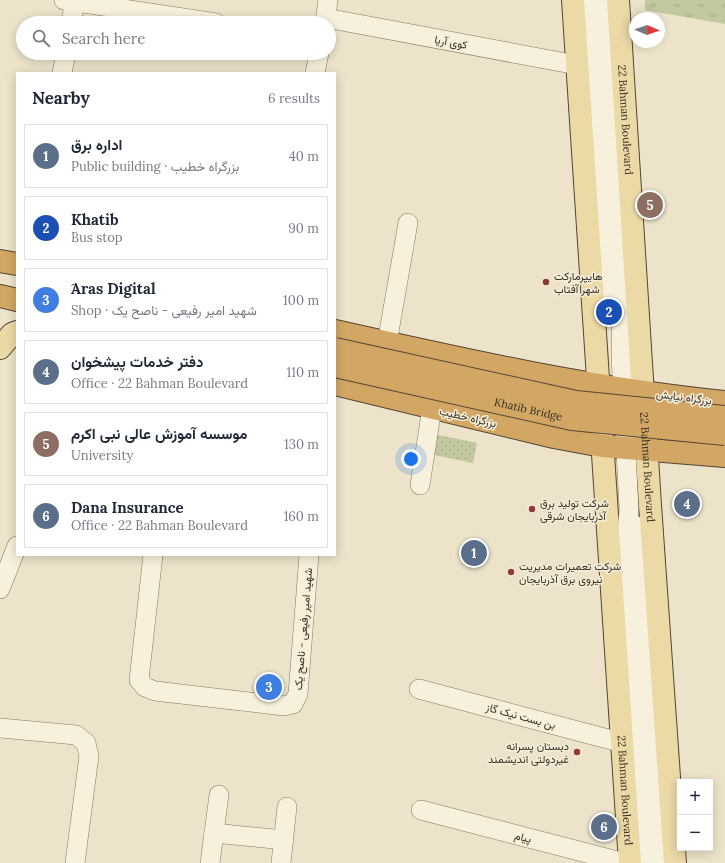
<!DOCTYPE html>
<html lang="en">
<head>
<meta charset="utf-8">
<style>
  :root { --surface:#fff; --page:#f2f2f3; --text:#1f2937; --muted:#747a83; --line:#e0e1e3; --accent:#913935 }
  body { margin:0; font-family:Lora,Vazirmatn,serif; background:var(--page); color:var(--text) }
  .controls { position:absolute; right:12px; bottom:12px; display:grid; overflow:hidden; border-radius:0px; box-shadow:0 2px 10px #0003 }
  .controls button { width:36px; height:36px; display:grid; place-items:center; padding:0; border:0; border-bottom:1px solid var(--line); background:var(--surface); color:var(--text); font:20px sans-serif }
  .compass { position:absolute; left:629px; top:12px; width:36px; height:36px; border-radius:50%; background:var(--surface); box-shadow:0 2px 10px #0003; rotate:92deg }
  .you { position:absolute; left:411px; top:459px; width:14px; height:14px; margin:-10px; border:3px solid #fff; border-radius:50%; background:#1a73e8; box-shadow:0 0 0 6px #1a73e833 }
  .badge { display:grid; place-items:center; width:26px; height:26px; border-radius:50%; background:var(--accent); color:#fff; font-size:13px; font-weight:700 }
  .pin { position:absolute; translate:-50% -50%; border:2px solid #fff; box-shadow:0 1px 4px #0006 }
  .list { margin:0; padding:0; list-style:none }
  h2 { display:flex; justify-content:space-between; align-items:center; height:52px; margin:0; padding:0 16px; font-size:17px }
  h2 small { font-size:13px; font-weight:400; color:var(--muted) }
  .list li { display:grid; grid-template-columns:26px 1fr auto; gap:12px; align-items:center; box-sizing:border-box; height:64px; margin:0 8px 8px; padding:0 8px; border:1px solid var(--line); border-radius:0px }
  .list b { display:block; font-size:15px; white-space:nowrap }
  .list p { margin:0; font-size:13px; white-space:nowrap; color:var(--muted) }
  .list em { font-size:13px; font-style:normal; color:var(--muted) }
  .icon { flex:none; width:22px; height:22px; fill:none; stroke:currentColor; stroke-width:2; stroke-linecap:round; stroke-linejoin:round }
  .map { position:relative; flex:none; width:725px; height:863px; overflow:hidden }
  .search { position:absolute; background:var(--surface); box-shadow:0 2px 10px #0003; left:16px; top:16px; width:320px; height:44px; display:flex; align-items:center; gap:10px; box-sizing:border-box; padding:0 14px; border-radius:22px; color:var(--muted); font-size:15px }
  .panel { position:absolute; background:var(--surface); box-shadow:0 2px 10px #0003; left:16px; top:72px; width:320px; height:484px; border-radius:0px }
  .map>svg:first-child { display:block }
  .grass { fill:url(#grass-dots) }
  .park { fill:url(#park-tufts) }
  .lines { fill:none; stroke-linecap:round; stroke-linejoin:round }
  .minor-casing { stroke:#877760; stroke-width:20 }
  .major-casing { stroke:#554533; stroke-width:24 }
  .highway-casing { stroke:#554533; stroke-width:24 }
  .minor { stroke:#f7f0dd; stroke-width:19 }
  .major { stroke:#ebd9a6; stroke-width:22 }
  .highway { stroke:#d2a764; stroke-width:22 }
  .highway-bridge-casing { stroke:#554533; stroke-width:24; stroke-linecap:butt }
  .highway-bridge { stroke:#d2a764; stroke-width:22 }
  .poi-dot { fill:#913935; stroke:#f3edd9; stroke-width:1.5 }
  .labels { text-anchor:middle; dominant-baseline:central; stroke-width:3; stroke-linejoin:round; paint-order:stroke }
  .street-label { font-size:11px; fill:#392e22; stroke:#f3edd9 }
  .poi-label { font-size:11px; fill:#392e22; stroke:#f3edd9; text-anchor:start }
</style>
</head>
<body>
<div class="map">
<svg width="725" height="863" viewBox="0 0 725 863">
  <defs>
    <pattern id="grass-dots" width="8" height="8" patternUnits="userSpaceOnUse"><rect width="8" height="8" fill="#c2c99f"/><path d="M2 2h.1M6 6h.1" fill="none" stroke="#a7ad89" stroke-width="1.8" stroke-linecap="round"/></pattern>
    <pattern id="park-tufts" width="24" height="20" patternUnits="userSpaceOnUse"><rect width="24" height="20" fill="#c2c99f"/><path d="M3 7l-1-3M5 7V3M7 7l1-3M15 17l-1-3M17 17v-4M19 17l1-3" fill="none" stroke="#a7ad89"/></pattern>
  </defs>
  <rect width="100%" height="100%" fill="#ece3ca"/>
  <path class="grass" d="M434,434L477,443L473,463L430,454Z"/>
  <path class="park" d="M645,0H725V24L645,10Z"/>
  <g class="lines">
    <defs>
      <g id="minor">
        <path d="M64,0L216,23"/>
        <path d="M588,0L607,264L613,301"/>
        <path d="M605,0L622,264L621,356L629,509L625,553L645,863"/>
        <path d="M326,18L577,65"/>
        <path d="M71,23L75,0"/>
        <path d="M325,23L328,0"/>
        <path d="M62,73L66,53"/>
        <path d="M315,73L319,53"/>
        <path d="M387,343L408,223"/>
        <path d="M420,485L432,408"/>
        <path d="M633,524L640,551L661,863"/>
        <path d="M153,555L139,680L145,687L155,691L284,706L293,704L298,694L309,555"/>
        <path d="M0,589L17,546"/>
        <path d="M419,689L623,743"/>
        <path d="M0,728L76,735L86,743L89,756L75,863"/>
        <path d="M421,810L625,863"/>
        <path d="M214,833L284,840"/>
        <path d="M210,863L219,795"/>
        <path d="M281,863L287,807"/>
      </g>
      <g id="major">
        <path id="s1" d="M573,0L630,863"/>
        <path id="s2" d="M618,0L650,505L675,863"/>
        <path d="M0,348L12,334L17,332"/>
      </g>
      <g id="highway">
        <path d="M0,261L17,264"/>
        <path d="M0,296L17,300"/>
        <path d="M335,331C464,360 594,389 725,402"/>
        <path d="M335,384L554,437L602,446L725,456"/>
      </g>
    </defs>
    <use href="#minor" class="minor-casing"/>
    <use href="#major" class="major-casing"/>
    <use href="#highway" class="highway-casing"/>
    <use href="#minor" class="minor"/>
    <use href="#major" class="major"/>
    <use href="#highway" class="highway"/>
    <defs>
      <g id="highway-bridge">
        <path d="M335,349L576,402L725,417"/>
        <path id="s3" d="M335,366L572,419L725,434"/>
      </g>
    </defs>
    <use href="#highway-bridge" class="highway-bridge-casing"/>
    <use href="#highway-bridge" class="highway-bridge"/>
  </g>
  <g class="poi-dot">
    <circle cx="546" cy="282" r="4"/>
    <circle cx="532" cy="509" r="4"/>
    <circle cx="511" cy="572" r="4"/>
    <circle cx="577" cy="752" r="4"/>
  </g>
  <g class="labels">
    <g class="street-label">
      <text transform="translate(451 42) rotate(10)">کوی آریا</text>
      <text stroke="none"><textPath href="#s2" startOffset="120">22 Bahman Boulevard</textPath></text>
      <text transform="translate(684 397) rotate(7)">بزرگراه نیایش</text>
      <text stroke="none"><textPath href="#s3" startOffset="198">Khatib Bridge</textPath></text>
      <text transform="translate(468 417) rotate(13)">بزرگراه خطیب</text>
      <text stroke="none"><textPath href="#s2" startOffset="468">22 Bahman Boulevard</textPath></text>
      <text transform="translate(303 629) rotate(-85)">شهید امیر رفیعی - ناصح یک</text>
      <text transform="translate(521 716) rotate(15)">بن بست نیک گاز</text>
      <text stroke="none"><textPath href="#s1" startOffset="792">22 Bahman Boulevard</textPath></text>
      <text transform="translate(523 837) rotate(14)">پیام</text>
    </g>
    <g class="poi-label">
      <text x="554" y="276">هایپرمارکت<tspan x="554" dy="13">شهر آفتاب</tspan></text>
      <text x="540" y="503">شرکت تولید برق<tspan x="540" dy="13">آذربایجان شرقی</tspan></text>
      <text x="519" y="566">شرکت تعمیرات مدیریت<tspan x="519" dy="13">نیروی برق آذربایجان</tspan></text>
      <text x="569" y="746" text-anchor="end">دبستان پسرانه<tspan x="569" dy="13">غیردولتی اندیشمند</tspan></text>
    </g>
  </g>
</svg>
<div class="controls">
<button>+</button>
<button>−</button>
</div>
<svg class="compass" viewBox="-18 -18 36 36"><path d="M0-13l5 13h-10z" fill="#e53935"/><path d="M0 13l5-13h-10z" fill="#747a83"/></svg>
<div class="you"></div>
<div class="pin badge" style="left:474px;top:553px;background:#5c6f8a">1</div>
<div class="pin badge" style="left:609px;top:312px;background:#1a4fb4">2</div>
<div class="pin badge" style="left:269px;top:687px;background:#3f7fe0">3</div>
<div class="pin badge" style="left:687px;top:504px;background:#5c6f8a">4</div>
<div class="pin badge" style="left:650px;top:205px;background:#8d6e63">5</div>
<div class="pin badge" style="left:604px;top:827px;background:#5c6f8a">6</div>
<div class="search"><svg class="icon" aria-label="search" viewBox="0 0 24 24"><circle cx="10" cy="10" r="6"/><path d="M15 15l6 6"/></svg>Search here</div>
<section class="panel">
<h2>Nearby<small>6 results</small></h2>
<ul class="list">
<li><span class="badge" style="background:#5c6f8a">1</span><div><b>اداره برق</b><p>Public building · بزرگراه خطیب</p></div><em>40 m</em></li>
<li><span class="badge" style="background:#1a4fb4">2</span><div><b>Khatib</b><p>Bus stop</p></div><em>90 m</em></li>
<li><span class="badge" style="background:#3f7fe0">3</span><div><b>َAras Digital</b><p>Shop · شهید امیر رفیعی - ناصح یک</p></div><em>100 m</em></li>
<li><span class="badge" style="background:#5c6f8a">4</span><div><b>دفتر خدمات پیشخوان</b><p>Office · 22 Bahman Boulevard</p></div><em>110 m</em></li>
<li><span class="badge" style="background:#8d6e63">5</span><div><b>موسسه آموزش عالی نبی اکرم</b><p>University</p></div><em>130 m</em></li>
<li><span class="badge" style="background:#5c6f8a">6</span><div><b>Dana Insurance</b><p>Office · 22 Bahman Boulevard</p></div><em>160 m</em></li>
</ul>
</section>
</div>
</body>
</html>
